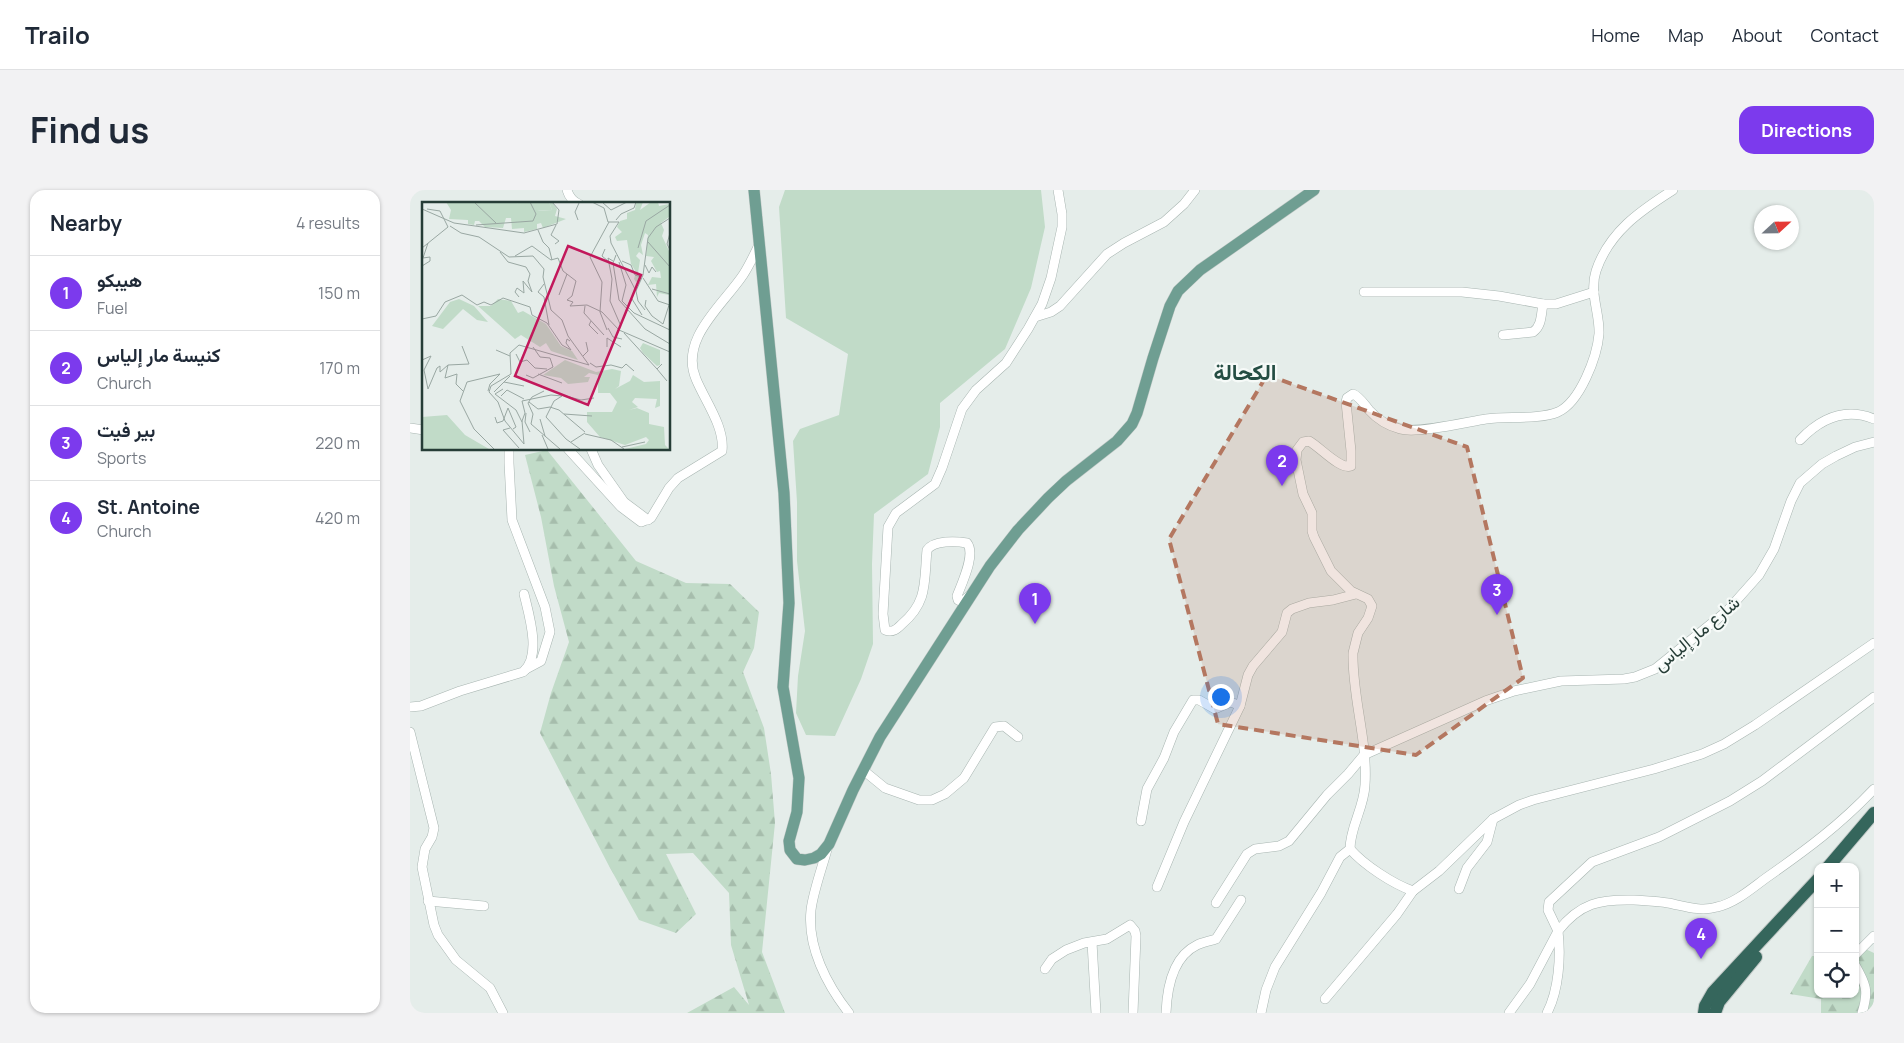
<!DOCTYPE html>
<html lang="en">
<head>
<meta charset="utf-8">
<style>
  :root { --surface:#fff; --page:#f2f2f3; --text:#1f2937; --muted:#747a83; --line:#e0e1e3; --accent:#7c3aed }
  body { margin:0; font-family:Manrope,Vazirmatn,sans-serif; background:var(--page); color:var(--text) }
  .controls { position:absolute; right:15px; bottom:15px; display:grid; overflow:hidden; border-radius:10px; box-shadow:0 1px 4px #0004 }
  .controls button { width:45px; height:45px; display:grid; place-items:center; padding:0; border:0; border-bottom:1px solid var(--line); background:var(--surface); color:var(--text); font:25px sans-serif }
  .compass { position:absolute; left:1344px; top:15px; width:45px; height:45px; border-radius:50%; background:var(--surface); box-shadow:0 1px 4px #0004; rotate:68deg }
  .you { position:absolute; left:810px; top:506px; width:18px; height:18px; margin:-12px; border:4px solid #fff; border-radius:50%; background:#1a73e8; box-shadow:0 0 0 8px #1a73e833 }
  .badge { display:grid; place-items:center; width:32px; height:32px; border-radius:50%; background:var(--accent); color:#fff; font-size:16px; font-weight:700 }
  .pin { position:absolute; translate:-50% -41px; filter:drop-shadow(0 1px 2px #0008) }
  .pin::after { content:''; position:absolute; top:26px; width:18px; height:15px; background:inherit; clip-path:polygon(0 0,100% 0,50% 100%) }
  .list { margin:0; padding:0; list-style:none }
  h2 { display:flex; justify-content:space-between; align-items:center; height:65px; margin:0; padding:0 20px; font-size:21px }
  h2 small { font-size:16px; font-weight:400; color:var(--muted) }
  .list li { display:grid; grid-template-columns:32px 1fr auto; gap:15px; align-items:center; box-sizing:border-box; height:75px; padding:0 20px; border-top:1px solid var(--line) }
  .list b { display:block; font-size:19px; white-space:nowrap }
  .list p { margin:0; font-size:16px; white-space:nowrap; color:var(--muted) }
  .list em { font-size:16px; font-style:normal; color:var(--muted) }
  .icon { flex:none; width:28px; height:28px; fill:none; stroke:currentColor; stroke-width:2; stroke-linecap:round; stroke-linejoin:round }
  .map { position:relative; flex:none; width:1464px; height:823px; overflow:hidden; border-radius:15px }
  header { display:flex; align-items:center; gap:30px; box-sizing:border-box; height:70px; padding:0 25px; background:var(--surface); border-bottom:1px solid var(--line) }
  header strong { font-size:24px }
  nav { display:flex; gap:28px; margin-inline-start:auto; font-size:18px }
  .intro { display:flex; align-items:center; justify-content:space-between; box-sizing:border-box; height:120px; padding:0 30px }
  h1 { margin:0; font-size:35px }
  .button { padding:12px 22px; border-radius:15px; background:var(--accent); color:#fff; font-size:18px; font-weight:700 }
  main { display:flex; gap:30px; padding:0 30px }
  aside { flex:1; background:var(--surface); border-radius:15px; box-shadow:0 1px 4px #0004 }
  .map>svg:first-child { display:block }
  .grass { fill:#c1dbc8 }
  .forest { fill:url(#forest-firs) }
  .lines { fill:none; stroke-linecap:round; stroke-linejoin:round }
  .minor-casing { stroke:#a8b5b1; stroke-width:10 }
  .major-casing { stroke:#c2c9c7; stroke-width:12 }
  .highway-casing { stroke:#c2c9c7; stroke-width:14 }
  .minor { stroke:#fff; stroke-width:9 }
  .major { stroke:#6f9e92; stroke-width:11 }
  .highway { stroke:#35665c; stroke-width:12 }
  .marked { fill:#b47760; fill-opacity:0.2; stroke:#b47760; stroke-width:4; stroke-dasharray:10 6; stroke-linejoin:round }
  .labels { text-anchor:middle; dominant-baseline:central; stroke-width:4.5; stroke-linejoin:round; paint-order:stroke }
  .street-label { font-size:18px; fill:#263d37; stroke:#f6faf8 }
  .district-label { font-size:22px; font-weight:bold; fill:#244d43; stroke:#f6faf8 }
  .inset-road { fill:none; stroke:#99a7a2; stroke-width:1 }
  .view { fill:#c2185b; fill-opacity:0.15; stroke:#c2185b; stroke-width:2.5 }
  .inset-edge { fill:none; stroke:#263d37; stroke-width:2.5 }
</style>
</head>
<body>
<header>
<strong>Trailo</strong>
<nav><a>Home</a><a>Map</a><a>About</a><a>Contact</a></nav>
</header>
<div class="intro"><h1>Find us</h1><a class="button">Directions</a></div>
<main>
<aside>
<h2>Nearby<small>4 results</small></h2>
<ul class="list">
<li><span class="badge">1</span><div><b>هيبكو</b><p>Fuel</p></div><em>150 m</em></li>
<li><span class="badge">2</span><div><b>كنيسة مار إلياس</b><p>Church</p></div><em>170 m</em></li>
<li><span class="badge">3</span><div><b>بير فيت</b><p>Sports</p></div><em>220 m</em></li>
<li><span class="badge">4</span><div><b>St. Antoine</b><p>Church</p></div><em>420 m</em></li>
</ul>
</aside>
<div class="map">
<svg width="1464" height="823" viewBox="0 0 1464 823">
  <defs>
    <pattern id="forest-firs" width="22" height="20" patternUnits="userSpaceOnUse" patternTransform="scale(1.25)"><rect width="22" height="20" fill="#c1dbc8"/><path d="M5 1l3.5 6h-7zM16 11l3.5 6h-7z" fill="#a6bdac"/></pattern>
  </defs>
  <rect width="100%" height="100%" fill="#e5edea"/>
  <path class="grass" d="M375,0H631L635,37L621,98L595,159L530,213V237L518,284L464,324L462,374L463,454L451,489L425,546L396,545L386,523L388,486L395,441L387,371V312L383,251L390,239L429,225L438,164L376,128L369,17Z"/>
  <g class="forest">
    <path d="M137,260L226,371L276,393L320,394L349,422L344,458L333,482L354,538L361,584L365,633L352,762L375,823H277L324,797L339,815L321,755L319,703L283,663L256,664L286,724L266,743L229,730L199,676L130,543L141,503L159,452L144,396L131,327L115,265Z"/>
    <path d="M1449,756L1464,763V823H1411V809L1380,804L1402,766H1408V804H1445V759Z"/>
  </g>
  <g class="lines">
    <defs>
      <g id="minor">
        <path d="M157,0C159,7 162,11 169,14"/>
        <path d="M954,102H1052L1089,106L1133,114H1146L1184,102"/>
        <path d="M625,127L641,122L650,116L697,64L714,53L754,32L774,14L785,0"/>
        <path d="M1093,145L1123,142C1132,136 1131,124 1133,114"/>
        <path d="M0,238L14,240"/>
        <path d="M1390,250C1411,228 1435,217 1464,229"/>
        <path d="M99,259V273L102,330L135,417L140,442L131,471L116,479"/>
        <path d="M158,259L211,317L231,332L241,328L259,298L268,288L312,261C315,237 295,211 286,189C269,149 313,115 333,85C339,76 344,65 349,55"/>
        <path d="M181,259L188,275L214,312L238,330"/>
        <path d="M559,406L552,412L548,410L547,406C552,393 566,364 557,353C546,351 524,350 517,360C514,392 518,412 492,434C487,439 483,443 475,440L473,424L478,337L486,323L525,294L532,278L552,219L566,200L596,173L618,139L632,114L641,88L652,37V24L648,0"/>
        <path d="M0,517L11,516L50,501L113,482C132,466 119,425 114,404"/>
        <path d="M0,542L24,638L22,647L15,659L12,677L24,735L28,745L46,770L80,798L93,823"/>
        <path d="M453,580L475,598L509,610H522L535,604L554,588L585,537L594,536L608,547"/>
        <path d="M731,631L737,599L754,568L764,542L783,510H789L805,519L821,512L830,516"/>
        <path d="M418,656C413,675 403,702 401,720C397,757 417,795 439,823"/>
        <path d="M940,659C954,675 983,694 1003,701"/>
        <path d="M747,697L774,632L830,516L838,485L843,476L872,442L877,423L882,419L899,413L923,410L946,404"/>
        <path d="M1049,699L1057,678L1077,652L1083,629"/>
        <path d="M18,711L74,716"/>
        <path d="M806,713L837,664L845,659L869,656L879,651L917,605L938,584L954,565L1075,511L1104,501L1151,491L1214,489L1225,487L1245,479L1317,421L1349,385L1364,359L1381,311L1390,293L1412,274L1426,266L1445,257L1464,252"/>
        <path d="M682,752L686,823"/>
        <path d="M1445,765L1464,746"/>
        <path d="M1445,775C1456,794 1459,801 1452,823"/>
        <path d="M635,779L642,769L656,760L674,753L697,749L720,735L725,741L726,746L723,823"/>
        <path d="M915,809L987,724L1003,701L1029,681L1083,629L1109,615L1123,610L1244,579L1292,564L1314,554L1345,535L1464,453"/>
        <path d="M756,823C757,798 762,767 787,755C793,752 800,751 806,749L831,710"/>
        <path d="M851,823L856,800L865,777L911,703L930,667L940,659C940,637 954,618 955,595C958,551 942,507 943,463L948,443L958,428L962,416L958,409L941,401L921,381L904,347L902,341V323L893,304L886,270L887,260L893,252L899,251C910,257 930,280 941,276V261L936,212L937,208L943,204C950,207 954,214 959,220C967,229 979,236 990,239C1007,244 1057,232 1076,229C1098,226 1128,230 1148,222C1170,212 1187,167 1189,144C1190,123 1179,103 1186,81C1199,42 1230,21 1263,0"/>
        <path d="M1099,823L1120,794L1148,741L1138,720L1139,712L1182,672L1249,647L1320,611L1352,591L1464,507"/>
        <path d="M1137,823C1149,800 1151,766 1148,741C1170,713 1190,709 1224,710C1236,711 1247,711 1258,713C1274,716 1291,722 1307,717C1325,713 1341,699 1356,688C1396,660 1430,635 1464,599"/>
      </g>
      <path id="major" d="M344,0L374,303L379,413L373,497L389,588L387,622L379,651L380,660L387,669L395,670L404,668L411,664L419,654L443,600L470,547L580,376L608,340L638,308L656,291L707,251L722,234L727,223L743,168L760,116L768,101L790,80L904,0"/>
      <g id="highway">
        <path d="M1418,677L1464,623"/>
        <path d="M1294,823L1295,816L1303,802L1408,689"/>
        <path d="M1305,823L1309,812L1346,767"/>
      </g>
    </defs>
    <use href="#minor" class="minor-casing"/>
    <use href="#major" class="major-casing"/>
    <use href="#highway" class="highway-casing"/>
    <use href="#minor" class="minor"/>
    <use href="#major" class="major"/>
    <use href="#highway" class="highway"/>
  </g>
  <path class="marked" d="M857,185L1057,257L1113,488L1006,565L808,534L759,349Z"/>
  <g class="labels">
    <g class="street-label">
      <text transform="translate(1286 443) rotate(-40)">شارع مار إلياس</text>
    </g>
    <g class="district-label">
      <text x="835" y="182">الكحالة</text>
    </g>
  </g>
  <g transform="translate(12 12)">
    <rect width="248" height="248" fill="#e5edea"/>
    <path d="M92,0H127L130,8L112,9ZM76,97L89,99L96,111L101,109L124,122L139,144L150,149L156,158L129,149L124,141L118,145L99,133L93,137L56,104H69ZM221,141L238,148V163L235,164L221,151L218,146ZM25,213L43,233L67,247H0V215Z" fill="#c1dbc8"/>
    <path d="M24,0H92L117,9L130,8L127,0H130L135,7L133,14L144,17L121,26L119,21L115,22V27L102,30V26L90,27L89,16H84L81,26L63,25L57,19H53L52,23L46,22V18L27,17L29,8ZM214,0H221L218,8L229,0H236L237,4L247,2V15L239,21L242,28L240,34L247,49V93L237,91L235,95L234,82L226,83L230,75L239,76L238,69L235,70L229,59L232,55L224,54L226,33L223,31L219,43L221,53L217,50L214,54L218,58L216,71L220,73L219,79L214,80L212,77L214,70L209,62L205,38L195,39L193,35L200,30L195,25L198,19L205,17V11L213,8ZM37,97L52,104L66,120L55,118L41,107L21,127L10,124L28,100ZM143,158L174,170L190,167L199,169L197,184L193,187L208,179L211,173L222,180L238,179V204L233,206L235,197L213,196L210,200L216,205L207,208L215,206L227,211V222L242,225L243,243L247,247H203L224,242L227,238L224,235L203,243L178,235L165,220V210H190L195,200L188,191H176V173L167,171L162,175H168L166,180L146,182L139,176L121,173Z" fill="#c1dbc8"/>
    <path class="inset-road" d="M52,0L74,21M170,0L182,6L186,20H197L188,34L189,41L214,89L221,73L226,36L234,25L248,16M180,0L189,8L205,0M0,7L32,21L102,31L135,22L137,8L130,0M5,7L18,9L26,25M156,18L153,10L157,1M194,18L199,12L212,6L214,0M54,23L111,19L114,12L108,0M28,24L39,31L57,35L87,55L111,54L122,67L121,75L129,108L140,118L146,134L167,163L97,143L88,151L89,172L69,184L67,190L76,200L83,219L102,242L100,219L103,211L100,199L129,193L140,194L132,199L124,215L144,237L158,247M116,28L121,40L127,46L130,58M248,31L245,42L248,48M226,40L248,65M133,42L137,39L129,33L134,23M0,46L26,25M216,46L224,19L248,3M183,47L180,54L186,59M78,50L86,60L104,65L108,72L106,79L110,90L101,79L102,91L95,86L93,90L97,95M194,53L191,61L197,98L223,127L248,142M93,54L110,44L129,58L136,56L141,69L154,79L150,94L145,98L151,100L148,104L165,103L180,110L197,128L248,150M191,59L186,56L190,77L188,99L198,122M200,59L209,63L213,73L219,75M197,60L204,83L200,99L212,111L248,128M223,63L227,71L230,65L234,70M0,64L8,59V55L1,56L6,41M221,76L236,99L248,103M122,82L116,90L122,95L127,123M230,87L248,92M214,89L216,99L223,108M137,93L145,72M210,97L220,113M224,98L223,104L230,114L241,122L247,103M163,104L162,111L182,133M0,117L14,114L23,100L40,93L55,103L62,100L69,103L81,96L108,105L110,113L125,121L140,143L149,148L144,141L145,137L148,139M169,119L167,123L176,132M186,126L191,135L200,137M185,128L178,110L180,80L168,55L187,20M202,131L235,167L240,162M185,145V136L199,145M74,148L88,154M94,152L98,160L105,158L113,166L125,167M161,154L166,149L164,140M0,158L9,154L2,168L6,187L15,166L18,164V170L26,163L23,176L35,172L34,182L42,190M168,161L174,165L189,163L200,166L204,162L212,169M26,163L47,162L40,144M235,167L245,179M116,172L140,181M104,173L111,176L131,165L128,156L118,155L111,145M82,180L102,184M81,187L73,192L94,208L100,220M66,189L68,182L78,172L45,180L38,199L52,227L72,247M122,189L110,195L106,201L111,212L109,222L138,247M72,190L88,174M140,193L159,198L172,196M79,194L85,188L102,197M107,200L116,207L128,205L137,208L163,230M104,211L103,220L108,230M142,212L170,214M73,215L75,221L81,219L86,206L94,225L91,227M118,217L123,234M88,226L81,228L97,246M163,232L189,238L202,247M120,233L126,247M149,240L163,231M200,245L223,240"/>
    <path class="view" d="M146,44L219,73L166,203L93,174Z"/>
    <rect width="248" height="248" class="inset-edge"/>
  </g>
</svg>
<div class="controls">
<button>+</button>
<button>−</button>
<button><svg class="icon" aria-label="locate" viewBox="0 0 24 24"><circle cx="12" cy="12" r="6"/><path d="M12 2v4M12 18v4M2 12h4M18 12h4"/></svg></button>
</div>
<svg class="compass" viewBox="-18 -18 36 36"><path d="M0-13l5 13h-10z" fill="#e53935"/><path d="M0 13l5-13h-10z" fill="#747a83"/></svg>
<div class="you"></div>
<div class="pin badge" style="left:625px;top:434px">1</div>
<div class="pin badge" style="left:872px;top:296px">2</div>
<div class="pin badge" style="left:1087px;top:425px">3</div>
<div class="pin badge" style="left:1291px;top:769px">4</div>
</div>
</main>
</body>
</html>
